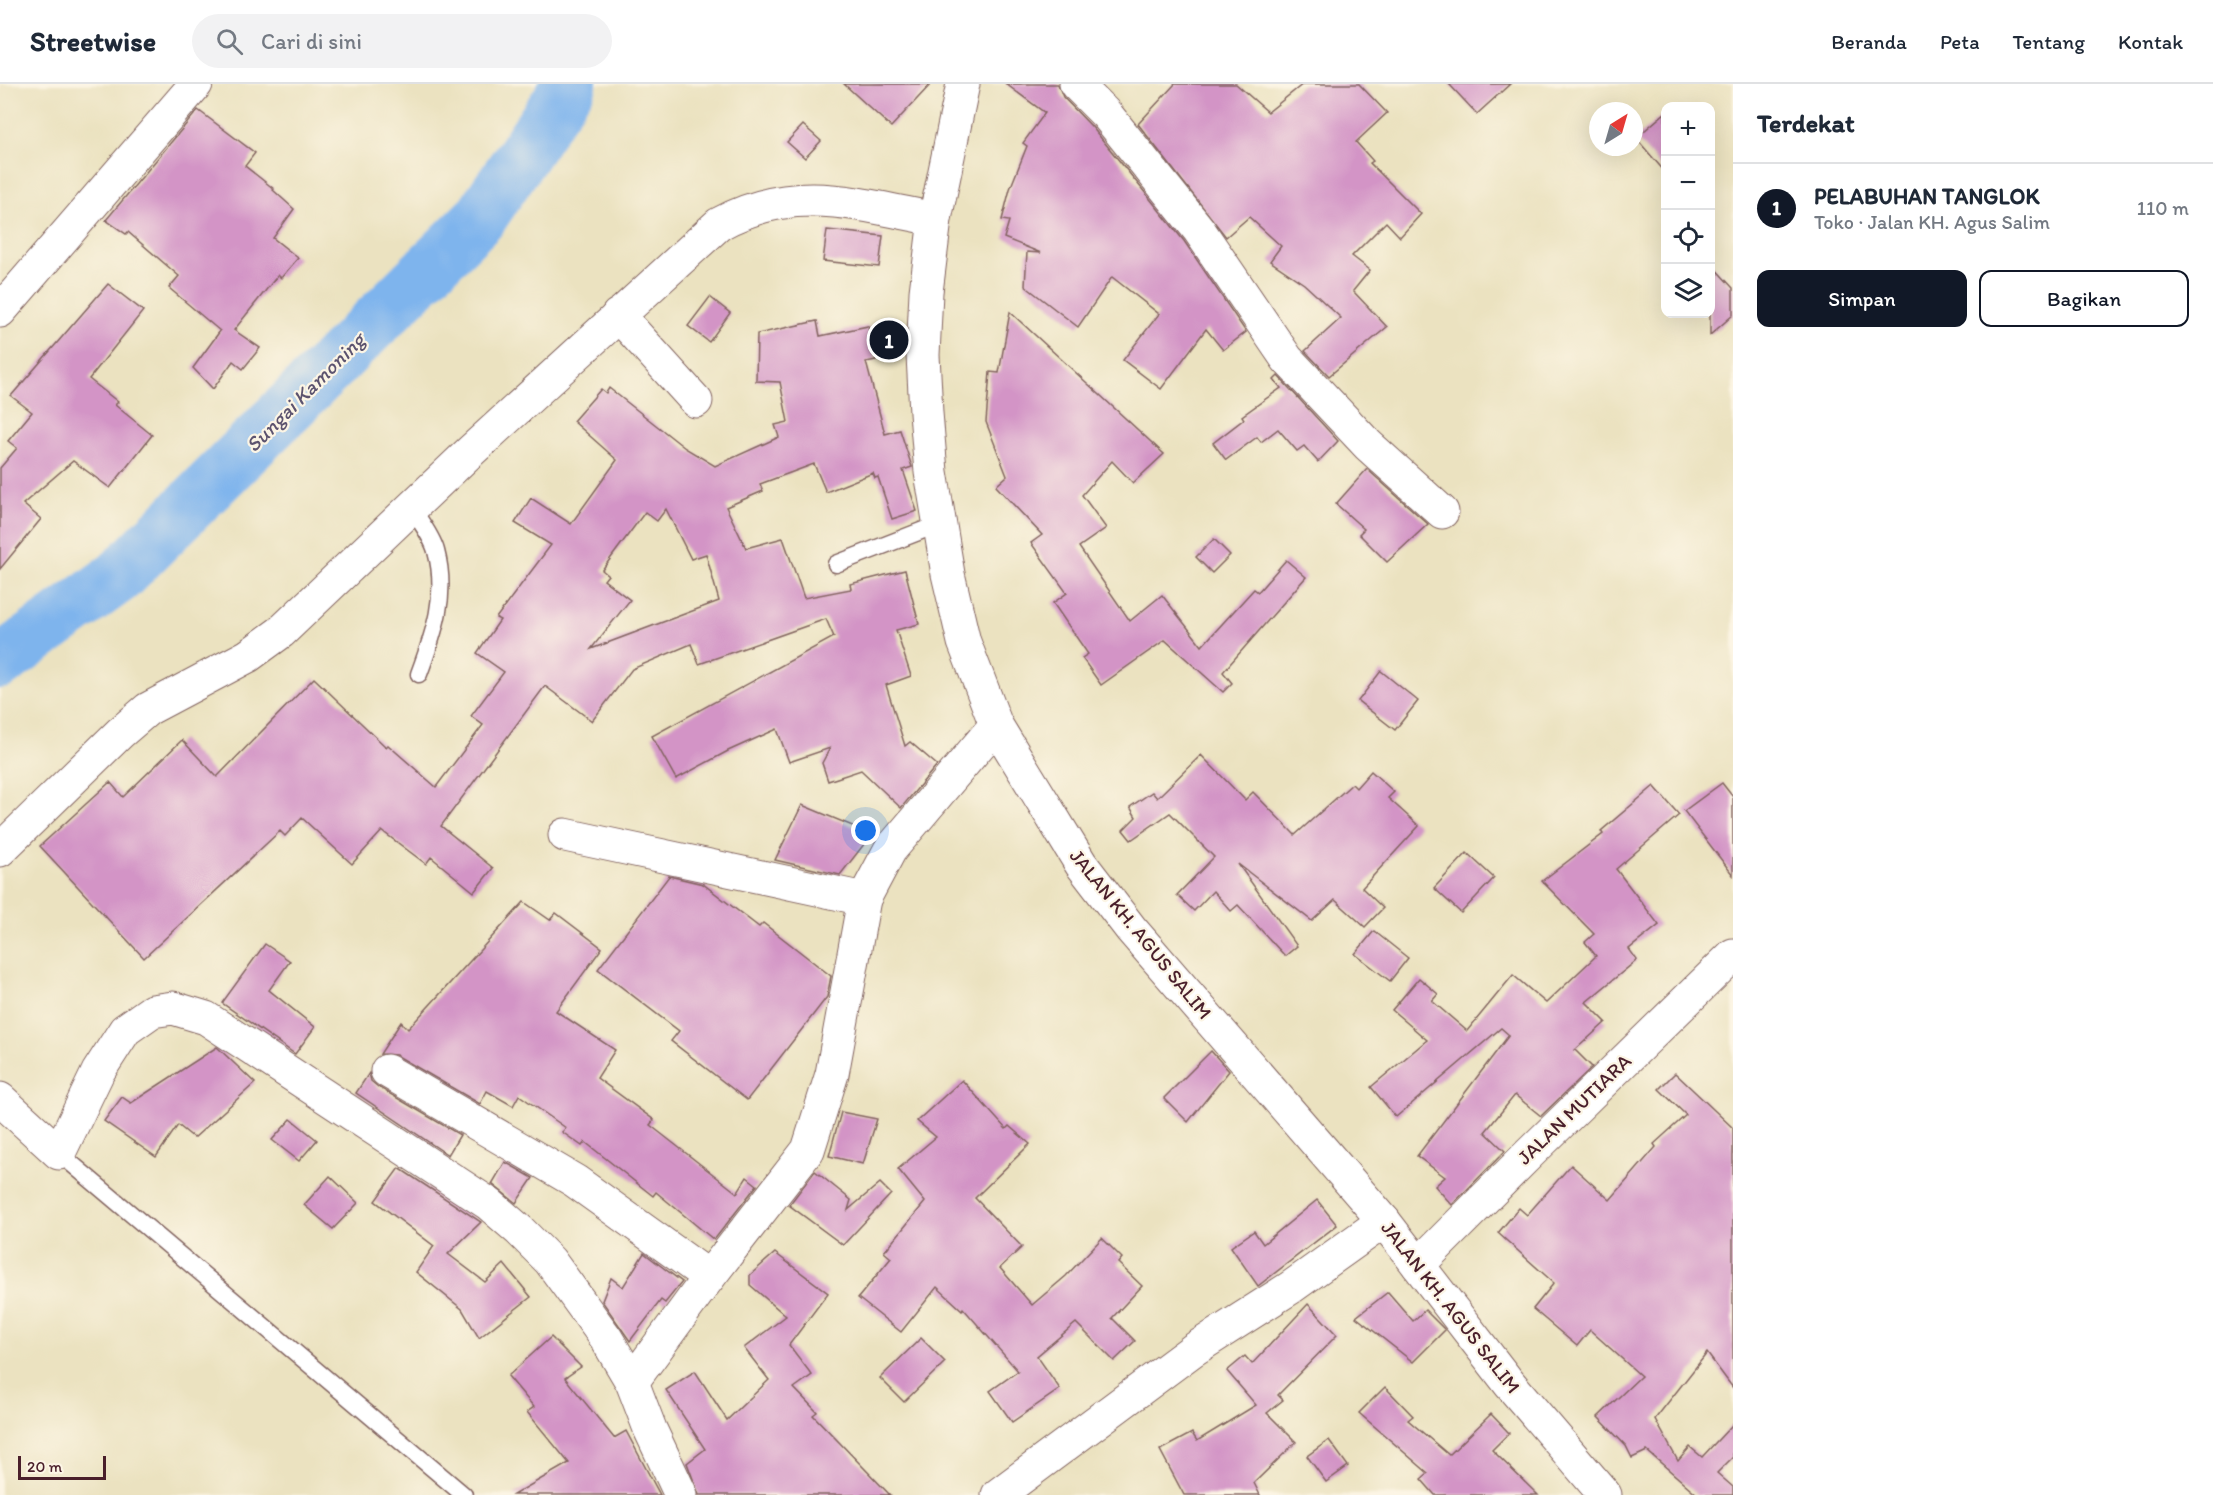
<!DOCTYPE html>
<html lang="id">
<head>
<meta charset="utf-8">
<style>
  :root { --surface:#fff; --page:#f2f2f3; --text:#1f2937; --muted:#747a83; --line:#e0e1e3; --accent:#111827 }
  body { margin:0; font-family:Itim,sans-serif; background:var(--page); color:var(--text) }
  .controls { position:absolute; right:18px; top:18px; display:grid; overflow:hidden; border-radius:12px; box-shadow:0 6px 24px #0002 }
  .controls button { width:54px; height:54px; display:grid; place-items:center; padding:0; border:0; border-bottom:2px solid var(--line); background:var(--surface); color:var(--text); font:30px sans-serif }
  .compass { position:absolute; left:1589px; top:18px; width:54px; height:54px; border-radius:50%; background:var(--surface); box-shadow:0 6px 24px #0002; rotate:37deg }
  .scale { position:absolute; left:18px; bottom:15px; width:88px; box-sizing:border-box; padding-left:6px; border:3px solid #4a1f2b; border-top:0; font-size:16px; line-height:21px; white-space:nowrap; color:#4a1f2b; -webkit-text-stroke:4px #fcf5e5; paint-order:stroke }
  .you { position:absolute; left:866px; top:747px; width:21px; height:21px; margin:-15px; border:4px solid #fff; border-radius:50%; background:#1a73e8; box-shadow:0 0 0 9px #1a73e833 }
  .badge { display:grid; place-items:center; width:39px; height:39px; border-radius:50%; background:var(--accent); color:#fff; font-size:20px; font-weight:700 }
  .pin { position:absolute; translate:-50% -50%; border:3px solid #fff; box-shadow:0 2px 6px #0006 }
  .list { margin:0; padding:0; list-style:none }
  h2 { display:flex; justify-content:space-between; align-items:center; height:78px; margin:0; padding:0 24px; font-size:26px }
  h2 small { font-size:20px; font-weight:400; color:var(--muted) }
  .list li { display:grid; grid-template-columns:39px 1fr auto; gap:18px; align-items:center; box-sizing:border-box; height:90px; padding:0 24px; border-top:2px solid var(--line) }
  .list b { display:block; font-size:22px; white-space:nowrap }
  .list p { margin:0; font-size:20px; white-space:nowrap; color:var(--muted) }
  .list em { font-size:20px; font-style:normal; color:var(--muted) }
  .actions { display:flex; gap:12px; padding:18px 24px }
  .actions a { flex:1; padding:14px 0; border:2px solid var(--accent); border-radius:12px; text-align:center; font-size:21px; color:var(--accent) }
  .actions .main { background:var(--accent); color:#fff }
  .icon { flex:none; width:33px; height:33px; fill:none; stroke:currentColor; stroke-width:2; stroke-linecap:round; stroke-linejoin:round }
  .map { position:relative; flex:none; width:1733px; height:1411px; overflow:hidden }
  header { display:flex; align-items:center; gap:36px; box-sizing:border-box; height:84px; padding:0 30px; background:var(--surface); border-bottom:2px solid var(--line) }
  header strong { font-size:28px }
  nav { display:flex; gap:33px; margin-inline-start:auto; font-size:21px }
  .search { width:420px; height:54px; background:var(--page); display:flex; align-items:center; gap:15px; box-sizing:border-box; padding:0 21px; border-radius:33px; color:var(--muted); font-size:22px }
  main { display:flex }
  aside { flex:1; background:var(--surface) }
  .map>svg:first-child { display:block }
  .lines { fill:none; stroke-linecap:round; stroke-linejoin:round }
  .river { stroke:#7eb4ed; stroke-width:54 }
  .building { fill:#d394c6; fill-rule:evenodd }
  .lane-casing { stroke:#82635f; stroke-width:19 }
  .street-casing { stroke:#82635f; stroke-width:35 }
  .highway-casing { stroke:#82635f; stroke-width:35 }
  .lane { stroke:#fff; stroke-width:16 }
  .street { stroke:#fff; stroke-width:33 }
  .highway { stroke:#fff; stroke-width:33 }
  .labels { text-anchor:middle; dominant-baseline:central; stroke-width:4.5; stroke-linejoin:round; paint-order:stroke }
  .street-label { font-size:20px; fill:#4a1f2b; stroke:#fcf5e5 }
  .water-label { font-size:21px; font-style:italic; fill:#5c536f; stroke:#fcf5e5 }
</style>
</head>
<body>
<header>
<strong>Streetwise</strong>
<div class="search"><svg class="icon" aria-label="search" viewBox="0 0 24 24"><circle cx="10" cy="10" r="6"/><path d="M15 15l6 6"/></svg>Cari di sini</div>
<nav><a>Beranda</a><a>Peta</a><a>Tentang</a><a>Kontak</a></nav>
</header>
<main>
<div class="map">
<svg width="1733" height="1411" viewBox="0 0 1733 1411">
  <rect width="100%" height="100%" fill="#fcf5e5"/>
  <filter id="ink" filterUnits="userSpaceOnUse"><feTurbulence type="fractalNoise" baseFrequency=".0167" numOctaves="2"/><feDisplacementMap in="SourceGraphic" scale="12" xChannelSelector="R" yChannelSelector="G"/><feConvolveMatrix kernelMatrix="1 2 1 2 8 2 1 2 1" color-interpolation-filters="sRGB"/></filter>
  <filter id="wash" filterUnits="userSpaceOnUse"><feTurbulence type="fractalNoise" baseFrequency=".008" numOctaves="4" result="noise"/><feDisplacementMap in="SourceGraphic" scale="24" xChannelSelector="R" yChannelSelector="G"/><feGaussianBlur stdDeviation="1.35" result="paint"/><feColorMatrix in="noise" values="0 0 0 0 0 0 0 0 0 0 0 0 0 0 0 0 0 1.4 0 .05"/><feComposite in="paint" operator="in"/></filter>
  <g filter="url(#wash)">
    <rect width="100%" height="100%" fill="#ebe2c0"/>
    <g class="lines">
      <path class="river" d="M0,578L118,493L480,134L570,0"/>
    </g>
    <g id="blocks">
      <g class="building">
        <path d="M844,0H931L891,43Z"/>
        <path d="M1006,0H1058L1063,13L1092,43L1184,157L1246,248L1223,266L1206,245L1161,305L1123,276L1159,230L1112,193L1078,243L1025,202L1027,168L1041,169L1004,154L1009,137L1002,136L1010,105L1027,62L1023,59L1045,29Z"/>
        <path d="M1175,0H1236L1268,28L1303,0H1359L1387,29L1356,58L1373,77L1370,79L1421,130L1400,153L1386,138L1352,172L1370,186L1353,207L1387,243L1329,292L1305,267L1341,234L1304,200L1270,177L1281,162L1249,133L1226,153L1138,40Z"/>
        <path d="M1449,0H1510L1477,30Z"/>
        <path d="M198,26L255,69L245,82L274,105L273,106L294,125L273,154L298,174L281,194L278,191L234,246L260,264L243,285L233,277L213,305L193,284L220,247L169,204L179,192L128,148L126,150L106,136Z"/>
        <path d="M1665,29V88L1636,54Z"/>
        <path d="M803,41L821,57L805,74L787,58Z"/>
        <path d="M827,146L883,152L879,183L823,177Z"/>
        <path d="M1710,179L1733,204V231L1710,251Z"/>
        <path d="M108,200L143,227L89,295L118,318L115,321L152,351L110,404L73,377L23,420L41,435L0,485V384L17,364L8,357L32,328L11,312Z"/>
        <path d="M710,213L730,229L709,258L688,242Z"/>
        <path d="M1010,228L1164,370L1133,399L1112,377L1082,411L1106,444L1079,463L1130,537L1162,511L1202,562L1254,505L1258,508L1286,476L1306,493L1223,588L1232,599L1223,608L1165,556L1101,601L1082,574L1088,570L1053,519L1067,509L1031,459L1042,451L996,402L1007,392L986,338L990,288L999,289Z"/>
        <path d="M817,237L820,252L868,242L876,276L866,278L885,350L900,346L912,383L903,386L917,427L892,435L878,393L875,394L873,389L826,408L814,380L760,400L763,407L726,423L746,464L783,454L804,514L851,505L850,500L905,486L919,540L896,546L911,592L886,601L905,662L910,658L937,681L901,724L861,686L828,697L822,679L830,664L789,678L777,645L728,667L676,695L652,652L834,553L826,535L699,580L691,560L632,585L592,637L545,602L441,742L493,784L474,808L431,773L426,780L382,747L352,780L302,734L285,752L280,747L144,874L40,762L110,698L123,713L182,656L217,693L314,594L386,663L388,661L436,703L483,641L471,632L504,588L477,569L500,536L496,534L551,461L515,439L531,414L571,440L617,376L573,337L601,305L606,309L609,304L685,364L715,382L779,353L775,341L788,338L780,298L756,297L757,250ZM666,425L691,475L706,470L719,517L591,565L630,516L604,496L608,491L602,486L645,428L657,437Z"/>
        <path d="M1278,292L1338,357L1318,378L1304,362L1297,367L1278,345L1261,358L1257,353L1226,376L1213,359L1244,335L1242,332L1281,304L1274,296Z"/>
        <path d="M1367,385L1428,440L1387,478L1359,450L1364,445L1336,420Z"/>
        <path d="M1214,455L1230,471L1212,489L1196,473Z"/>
        <path d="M1381,587L1418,617L1395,646L1358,617Z"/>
        <path d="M1201,671L1245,716L1253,708L1295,751L1352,700L1356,704L1371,687L1394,708L1388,714L1419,742L1362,804L1383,824L1365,843L1335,816L1312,837L1238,780L1297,862L1285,872L1238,821L1231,827L1213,807L1194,827L1177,811L1214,773L1170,729L1131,756L1123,746L1136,733L1130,723L1152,708L1157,714Z"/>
        <path d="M1722,699L1733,713V791L1684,727Z"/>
        <path d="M1654,702L1679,731L1616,785L1659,841L1629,865L1637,876L1586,918L1606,938L1575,966L1592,983L1541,1032L1515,1011L1485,1048L1505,1067L1452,1121L1435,1102L1445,1093L1417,1072L1509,951L1501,944L1396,1033L1371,1003L1427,956L1392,926L1419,894L1438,910L1432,917L1467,947L1513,891L1546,919L1596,872L1585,858L1594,850L1542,797L1603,750L1601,747Z"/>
        <path d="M802,721L872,750L840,791L775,776Z"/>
        <path d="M1467,769L1494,794L1461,829L1434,804Z"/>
        <path d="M669,792L703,800L759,843L763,839L831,892L827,913L747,1016L671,957L679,947L598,885Z"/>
        <path d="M524,818L550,836L556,829L602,864L556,927L615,966L597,994L654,1036L650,1041L737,1109L747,1093L757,1101L714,1156L656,1108L653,1112L585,1058L582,1062L562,1048L566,1044L519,1011L513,1022L487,1007L480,1020L396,971L380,970L401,938L408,945Z"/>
        <path d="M1374,847L1408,874L1390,897L1355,870Z"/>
        <path d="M265,860L290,877L269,906L315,943L295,970L222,919Z"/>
        <path d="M217,963L255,999L194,1054L178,1041L156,1073L104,1037L122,1013L131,1019Z"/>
        <path d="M1211,967L1229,987L1188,1038L1164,1014Z"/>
        <path d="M369,989L371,997L378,1003L460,1051L448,1071L356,1009Z"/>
        <path d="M1675,989L1733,1044V1304L1707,1269L1655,1335L1678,1377L1690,1363L1702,1373L1733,1340V1373L1717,1389L1733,1403V1411H1698L1647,1367L1632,1374L1626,1362L1598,1333L1641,1292L1590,1246L1577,1262L1533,1225L1554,1199L1498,1149L1519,1124L1527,1131L1571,1081L1610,1116L1656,1063L1654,1060L1686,1031L1659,1005Z"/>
        <path d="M962,996L1006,1045L1009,1042L1030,1060L975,1114L1022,1163L1000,1184L1032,1221L1066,1192L1102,1154L1122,1174L1118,1179L1142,1202L1112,1234L1135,1257L1114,1277L1076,1239L1037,1272L1060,1305L1012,1338L990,1307L1018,1287L963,1224L962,1226L937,1203L901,1248L858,1214L891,1174L884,1168L925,1118L898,1085L936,1053L917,1037Z"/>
        <path d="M841,1028L877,1035L863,1080L829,1072Z"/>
        <path d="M291,1035L317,1056L299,1077L272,1056Z"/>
        <path d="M505,1078L533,1094L516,1119L492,1100Z"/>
        <path d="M399,1084L481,1138L448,1170L485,1198L504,1180L531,1213L479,1254L462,1225L416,1188L434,1162L375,1117Z"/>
        <path d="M815,1087L851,1116L848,1126L880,1099L891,1110L843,1161L789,1121Z"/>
        <path d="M330,1092L358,1119L333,1145L304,1121Z"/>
        <path d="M1317,1116L1337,1141L1258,1202L1231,1163L1254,1147L1263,1160Z"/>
        <path d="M644,1169L682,1198L665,1219L661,1216L630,1257L602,1217L611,1194L623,1203Z"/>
        <path d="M775,1169L828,1209L789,1261L812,1291L794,1304L817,1328L813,1331L890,1411H699L687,1379L705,1365L666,1306L695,1287L727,1336L769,1296L744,1264L786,1232L750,1201V1191Z"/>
        <path d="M1388,1208L1413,1237L1425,1226L1445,1246L1413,1278L1356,1233Z"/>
        <path d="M1308,1220L1337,1251L1278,1311L1283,1316L1267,1329L1296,1358L1254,1399L1260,1411H1184L1160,1366L1192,1349L1197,1357L1256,1321L1227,1287L1245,1272L1252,1280Z"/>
        <path d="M551,1253L581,1283L565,1294L614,1354L626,1347L660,1411H513L569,1379L527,1328L534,1323L508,1292Z"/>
        <path d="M921,1254L945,1278L904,1318L880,1294Z"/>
        <path d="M1385,1303L1413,1332L1408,1336L1449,1371L1491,1330L1509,1349L1492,1366L1538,1411H1435L1421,1395L1428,1389L1359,1329Z"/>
        <path d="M1329,1356L1348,1382L1326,1398L1307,1372Z"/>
      </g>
    </g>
  </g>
  <g filter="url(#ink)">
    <use href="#blocks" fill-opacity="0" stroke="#82635f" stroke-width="1.5"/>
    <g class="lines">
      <defs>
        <g id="lane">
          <path d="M411,423C419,436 432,452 436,467C448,511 434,549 419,590"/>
          <path d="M836,480L939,440"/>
          <path d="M59,1069L464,1411"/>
        </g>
        <g id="street">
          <path d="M1076,0L1106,30L1199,146L1287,275L1368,361L1442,428"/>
          <path d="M0,227L196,0"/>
          <path d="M618,231L696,317"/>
          <path d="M565,751L864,815"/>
          <path d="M0,766L120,649L148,625L248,572L281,548L471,367L719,140C793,99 857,120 935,135"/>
          <path d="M387,987L575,1097L709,1193"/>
          <path d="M0,1015L59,1069L98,988L125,946L152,927L173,924L206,934L489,1120L519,1146L550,1177L606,1254L632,1298L650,1345L681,1411"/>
          <path d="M1418,1181L1530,1069L1733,871"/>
          <path d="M632,1298L709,1193L808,1066L832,990L864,815L890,766L996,641"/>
          <path d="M998,1411L1193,1266L1290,1204L1384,1137"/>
        </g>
        <path id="highway" d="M963,0L935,135L926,208L923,271L926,329L931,388L948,490L964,558L996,641L1081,780L1131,845L1384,1137L1509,1299L1605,1411"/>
      </defs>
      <use href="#lane" class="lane-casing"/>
      <use href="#street" class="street-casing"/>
      <use href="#highway" class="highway-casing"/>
      <use href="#lane" class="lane"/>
      <use href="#street" class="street"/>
      <use href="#highway" class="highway"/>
    </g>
  </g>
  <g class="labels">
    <g class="street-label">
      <text transform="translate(1141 850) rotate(51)">JALAN KH. AGUS SALIM</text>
      <text transform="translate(1574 1025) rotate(-44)">JALAN MUTIARA</text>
      <text transform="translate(1451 1223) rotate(52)">JALAN KH. AGUS SALIM</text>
    </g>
    <g class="water-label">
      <text transform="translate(305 308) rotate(-45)">Sungai Kamoning</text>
    </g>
  </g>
</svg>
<div class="controls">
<button>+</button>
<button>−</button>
<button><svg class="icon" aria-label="locate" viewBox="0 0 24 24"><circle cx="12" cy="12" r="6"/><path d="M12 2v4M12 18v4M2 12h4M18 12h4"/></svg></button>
<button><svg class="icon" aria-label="layers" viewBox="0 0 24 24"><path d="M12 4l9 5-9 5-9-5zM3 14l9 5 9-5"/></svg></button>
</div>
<svg class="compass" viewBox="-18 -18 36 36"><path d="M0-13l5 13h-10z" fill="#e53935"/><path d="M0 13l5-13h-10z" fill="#747a83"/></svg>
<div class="scale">20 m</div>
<div class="you"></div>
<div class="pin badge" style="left:889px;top:256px">1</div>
</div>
<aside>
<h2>Terdekat<small></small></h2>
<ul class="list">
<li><span class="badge">1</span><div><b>PELABUHAN TANGLOK</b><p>Toko · Jalan KH. Agus Salim</p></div><em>110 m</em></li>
</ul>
<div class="actions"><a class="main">Simpan</a><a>Bagikan</a></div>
</aside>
</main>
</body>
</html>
